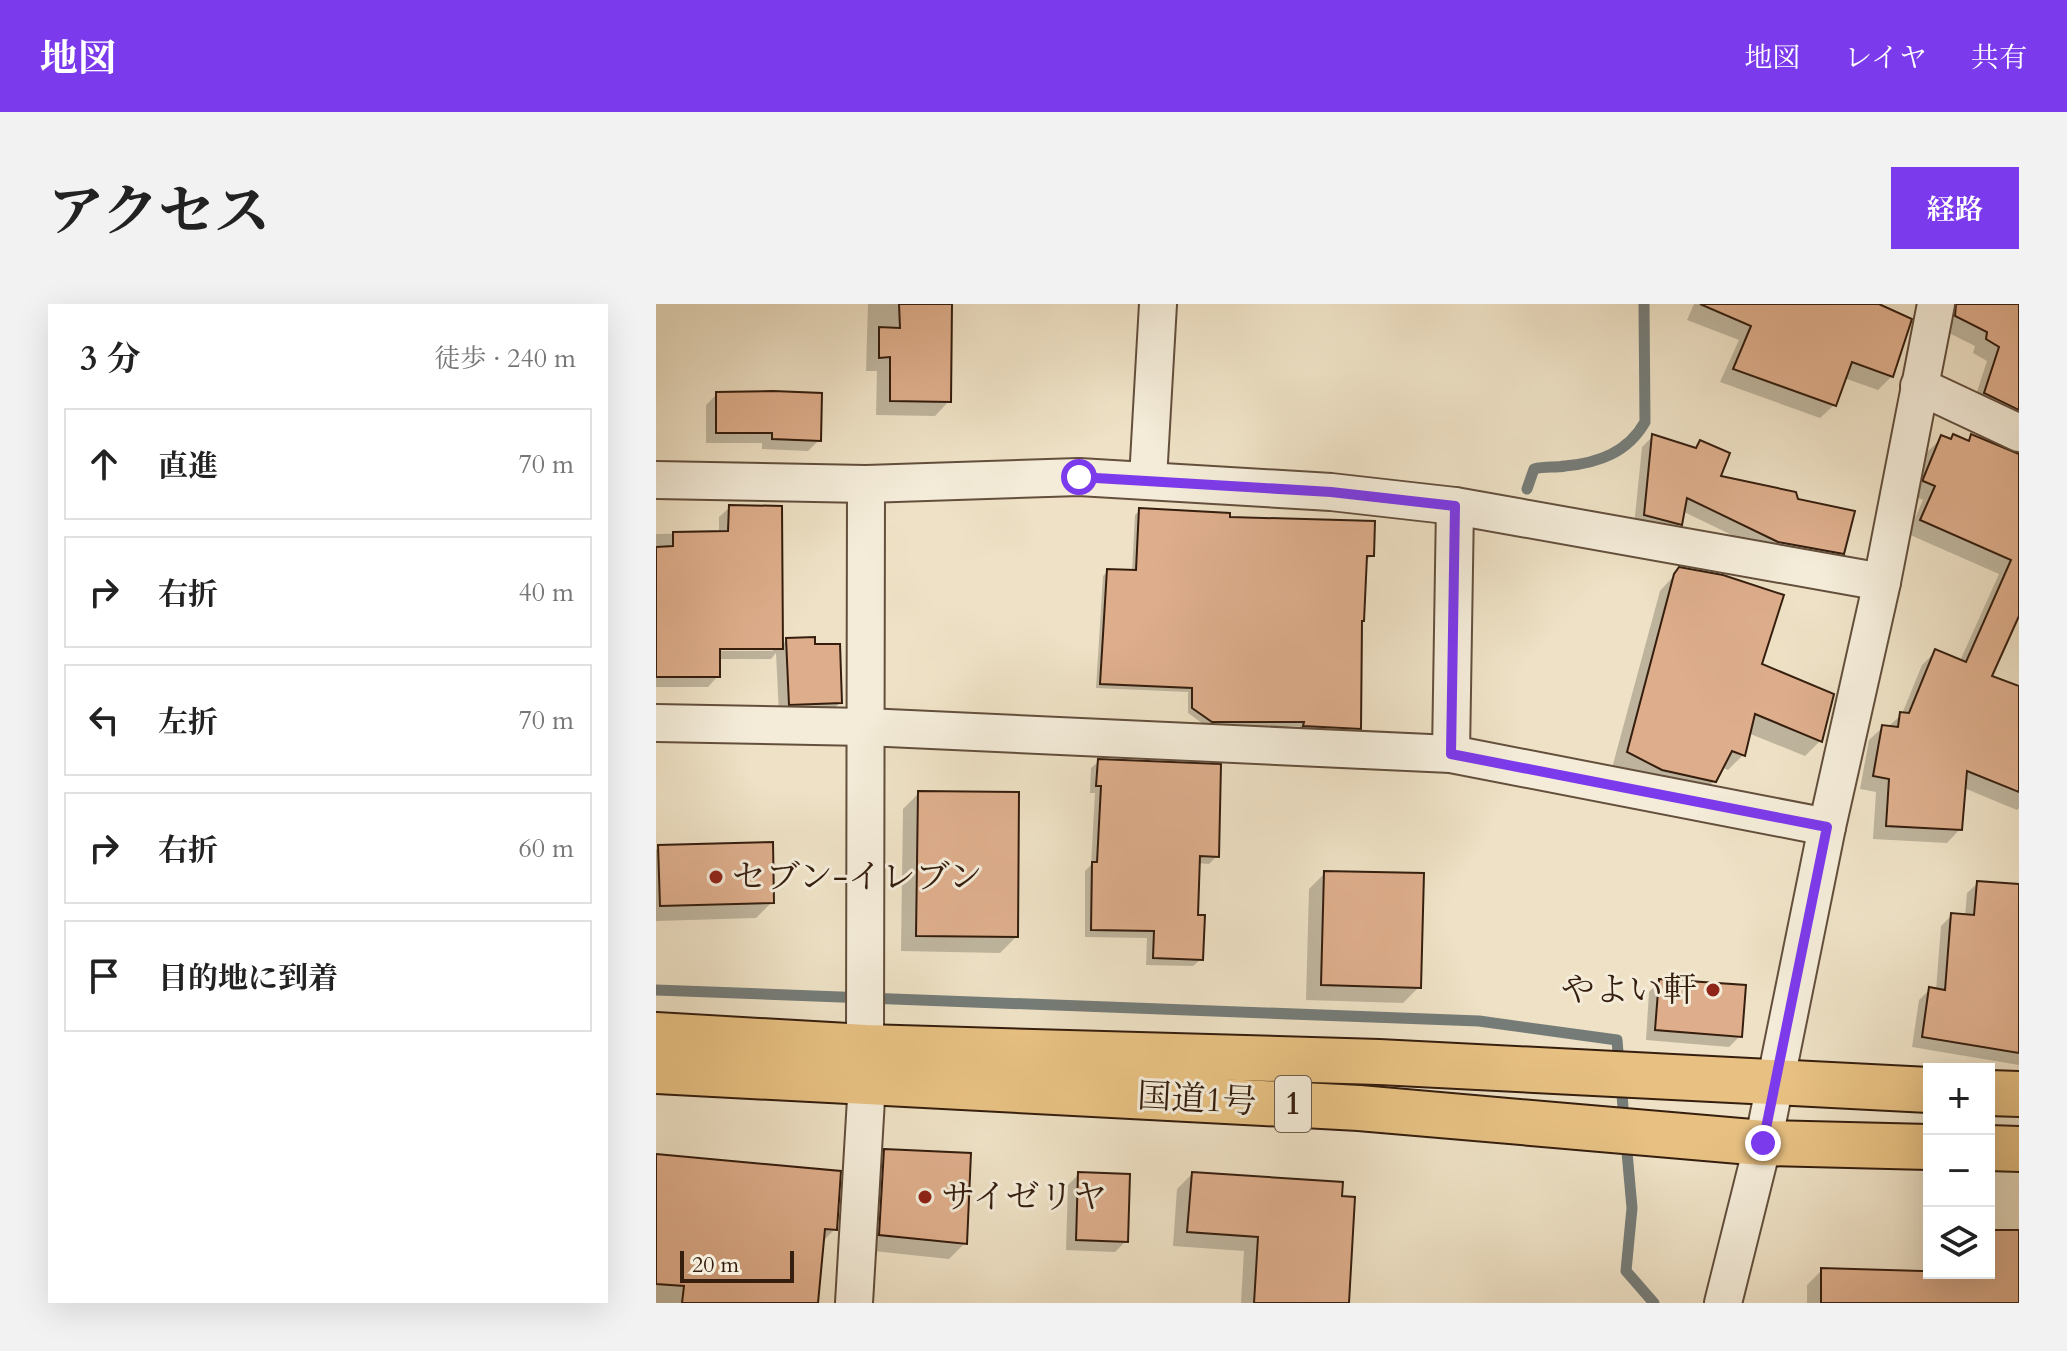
<!DOCTYPE html>
<html lang="ja">
<head>
<meta charset="utf-8">
<style>
  :root { --surface:#fff; --page:#f2f2f2; --text:#222; --muted:#767676; --line:#e0e0e0; --accent:#7c3aed }
  body { margin:0; font-family:Cardo,"Noto Serif JP",serif; background:var(--page); color:var(--text) }
  .controls { position:absolute; right:24px; bottom:24px; display:grid; overflow:hidden; border-radius:0px; box-shadow:0 8px 32px #0002 }
  .controls button { width:72px; height:72px; display:grid; place-items:center; padding:0; border:0; border-bottom:2px solid var(--line); background:var(--surface); color:var(--text); font:40px sans-serif }
  .scale { position:absolute; left:24px; bottom:20px; width:114px; box-sizing:border-box; padding-left:8px; border:4px solid #351e0e; border-top:0; font-size:22px; line-height:28px; white-space:nowrap; color:#351e0e; -webkit-text-stroke:6px #f4ecd9; paint-order:stroke }
  .stop { position:absolute; width:24px; height:24px; margin:-18px; border:6px solid #7c3aed; border-radius:50%; background:#fff }
  .stop.end { background:#7c3aed; border-color:#fff; box-shadow:0 2px 8px #0008 }
  .list { margin:0; padding:0; list-style:none }
  h2 { display:flex; justify-content:space-between; align-items:center; height:104px; margin:0; padding:0 32px; font-size:34px }
  h2 small { font-size:26px; font-weight:400; color:var(--muted) }
  .list li { display:grid; grid-template-columns:52px 1fr auto; gap:24px; align-items:center; box-sizing:border-box; height:112px; margin:0 16px 16px; padding:0 16px; border:2px solid var(--line); border-radius:0px }
  .list b { display:block; font-size:30px; white-space:nowrap }
  .list em { font-size:26px; font-style:normal; color:var(--muted) }
  .icon { flex:none; width:44px; height:44px; fill:none; stroke:currentColor; stroke-width:2; stroke-linecap:round; stroke-linejoin:round }
  .map { position:relative; flex:none; width:1363px; height:999px; overflow:hidden; border-radius:0px }
  header { display:flex; align-items:center; gap:48px; box-sizing:border-box; height:112px; padding:0 40px; background:var(--accent); color:#fff }
  header strong { font-size:38px }
  nav { display:flex; gap:44px; margin-inline-start:auto; font-size:28px }
  .intro { display:flex; align-items:center; justify-content:space-between; box-sizing:border-box; height:192px; padding:0 48px }
  h1 { margin:0; font-size:56px }
  .button { padding:20px 36px; border-radius:0px; background:var(--accent); color:#fff; font-size:28px; font-weight:700 }
  main { display:flex; gap:48px; padding:0 48px }
  aside { flex:1; background:var(--surface); border-radius:0px; box-shadow:0 8px 32px #0002 }
  .map>svg:first-child { display:block }
  .shadow { fill:#0003; fill-rule:evenodd }
  .lines { fill:none; stroke-linecap:round; stroke-linejoin:round }
  .stream { stroke:#757c78; stroke-width:11 }
  .building { fill:#deae8c; stroke:#351e0e; stroke-width:2 }
  .minor-casing { stroke:#634f3c; stroke-width:40 }
  .trunk-casing { stroke:#351e0e; stroke-width:48 }
  .minor { stroke:#f4ecd9; stroke-width:36 }
  .trunk { stroke:#e7c082; stroke-width:44 }
  .route { stroke:#7c3aed; stroke-width:10 }
  .poi-dot { fill:#8f2418; stroke:#f4ecd9; stroke-width:3 }
  .labels { text-anchor:middle; dominant-baseline:central; stroke-width:6; stroke-linejoin:round; paint-order:stroke }
  .shield { fill:#f4ecd9; stroke:#6e5c4b; stroke-width:2 }
  .shield-label { font-size:32px; font-weight:bold; fill:#351e0e }
  .poi-label { font-size:34px; fill:#351e0e; stroke:#f4ecd9; text-anchor:start }
  .street-label { font-size:34px; fill:#351e0e; stroke:#f4ecd9 }
</style>
</head>
<body>
<header>
<strong>地図</strong>
<nav><a>地図</a><a>レイヤ</a><a>共有</a></nav>
</header>
<div class="intro"><h1>アクセス</h1><a class="button">経路</a></div>
<main>
<aside>
<h2>3 分<small>徒歩 · 240 m</small></h2>
<ul class="list">
<li><svg class="icon" aria-label="ahead" viewBox="0 0 24 24"><path d="M12 20V5M6 11l6-6 6 6"/></svg><div><b>直進</b></div><em>70 m</em></li>
<li><svg class="icon" aria-label="right" viewBox="0 0 24 24"><path d="M7 20v-9h11M14 6l5 5-5 5"/></svg><div><b>右折</b></div><em>40 m</em></li>
<li><svg class="icon" aria-label="left" viewBox="0 0 24 24"><path d="M17 20v-9H6M10 6l-5 5 5 5"/></svg><div><b>左折</b></div><em>70 m</em></li>
<li><svg class="icon" aria-label="right" viewBox="0 0 24 24"><path d="M7 20v-9h11M14 6l5 5-5 5"/></svg><div><b>右折</b></div><em>60 m</em></li>
<li><svg class="icon" aria-label="arrive" viewBox="0 0 24 24"><path d="M6 21V4h12l-3 4 3 4H6"/></svg><div><b>目的地に到着</b></div></li>
</ul>
</aside>
<div class="map">
<svg width="1363" height="999" viewBox="0 0 1363 999">
  <rect width="100%" height="100%" fill="#eee1c5"/>
  <filter id="stains"><feTurbulence type="fractalNoise" baseFrequency=".0025" numOctaves="4"/><feColorMatrix values="0 0 0 0 .2 0 0 0 0 .09 0 0 0 0 .02 0 0 0 .5 -.17"/></filter>
  <radialGradient id="worn" r=".72"><stop offset=".6" stop-color="#630" stop-opacity="0"/><stop offset="1" stop-color="#630" stop-opacity=".3"/></radialGradient>
  <g class="shadow">
    <path d="M212,0H294L293,97L279,112L220,111L221,67H210Z"/>
    <path d="M1038,0H1218L1236,72L1222,86L1188,74L1178,101L1164,114L1064,78L1083,36L1031,16Z"/>
    <path d="M1303,0H1352L1363,4V108L1351,120L1316,103L1331,57L1317,49L1319,42L1291,28Z"/>
    <path d="M61,90L163,136L152,147L106,145V139H50V101Z"/>
    <path d="M997,132L1037,146L1044,138L1062,174L1140,197L1187,249L1176,260L1111,248L1026,207L1024,220L1013,231L978,222L986,143Z"/>
    <path d="M1297,132L1310,138L1316,132L1363,151V307L1334,373L1363,384V504L1361,506L1308,484L1304,525L1291,539L1217,535L1220,488L1204,485L1213,436L1227,423L1231,424L1246,410L1266,361L1279,348L1304,357L1343,270L1252,230L1267,196L1254,190L1272,147L1286,134L1293,136Z"/>
    <path d="M74,203L125,342L131,336L157,342L184,399L173,409L123,410L120,349L115,355H62V372L52,383H0V230L63,229V213ZM54,343H117V347H54Z"/>
    <path d="M484,206L572,215L716,251L711,256L704,318L703,424L698,429L643,426L644,422H550L532,409V388L440,384L447,272L452,267L476,268L479,211Z"/>
    <path d="M1024,265L1164,437L1149,452L1092,429L1087,451L1072,466L1065,463L1058,477L1043,493L956,464L1004,287Z"/>
    <path d="M443,457L561,552L553,560L541,559L540,613L545,655L537,662L490,661L491,634L429,633V567L435,561L439,489H434L435,464Z"/>
    <path d="M263,489L360,633L344,649L245,647L247,505Z"/>
    <path d="M3,543L116,598L100,614L0,617V546Z"/>
    <path d="M669,569L763,683L747,699L650,696L653,585Z"/>
    <path d="M1322,579L1363,582V761L1256,743L1263,696L1274,685L1280,686L1285,622L1296,611L1309,613L1311,589Z"/>
    <path d="M1004,677L1084,732L1073,743L990,736L993,688Z"/>
    <path d="M229,847L309,939L293,955L208,946L213,863Z"/>
    <path d="M0,852L179,925L165,939L160,999H0Z"/>
    <path d="M423,870L470,937L459,948L410,946L412,881Z"/>
    <path d="M536,870L691,999H585L588,947L517,942L521,885Z"/>
    <path d="M1363,929V999H1151V981L1166,966L1333,969V935Z"/>
  </g>
  <g class="lines">
    <g class="stream">
      <path d="M871,185L878,165C889,162 899,164 909,162C943,159 972,148 989,118L988,0"/>
      <path d="M0,686L823,717L961,736L963,760"/>
      <path d="M965,778L968,816"/>
      <path d="M970,837L976,904L970,967L998,999"/>
    </g>
  </g>
  <g class="building">
    <path d="M243,0H296L295,98L234,97V53L223,54V23L244,24Z"/>
    <path d="M1044,0H1223L1256,15L1237,73L1196,58L1180,102L1077,65L1095,22Z"/>
    <path d="M1300,0H1363V106L1328,89L1343,43L1330,35L1331,28L1299,12Z"/>
    <path d="M117,87L166,89L165,137L116,135V129H60V88Z"/>
    <path d="M996,130L1040,144L1044,136L1074,149L1065,172L1140,188L1142,195L1199,207L1188,250L1122,238L1031,194L1026,221L988,211Z"/>
    <path d="M1297,130L1313,137L1315,130L1363,150V312L1336,372L1363,382V488L1311,467L1306,526L1230,522L1233,475L1217,472L1226,421L1242,423L1244,408L1253,409L1279,345L1310,358L1355,256L1264,216L1279,182L1267,177V175L1285,131L1295,135Z"/>
    <path d="M73,201L126,202L127,345H64V373H0V243L17,242V228L72,227Z"/>
    <path d="M483,204L574,209V213L719,217L718,252H711L708,317H706L705,425L647,422L648,418H556L536,404V384L444,380L451,265L480,266Z"/>
    <path d="M1023,263L1067,271L1128,291L1106,360L1178,390L1166,438L1099,410L1089,452L1076,447L1060,478L1006,466L971,448L1018,270Z"/>
    <path d="M159,333V340H184L186,399L133,401L130,334Z"/>
    <path d="M442,455L565,460L563,553L544,552L542,611H549L547,656L497,654L498,627L435,626L436,558H441L445,482H440Z"/>
    <path d="M262,487L363,488L362,633L260,632Z"/>
    <path d="M117,538L118,599L4,602L2,541Z"/>
    <path d="M668,567L768,569L765,684L665,681Z"/>
    <path d="M1321,577L1363,580V749L1266,733L1273,683L1289,686L1295,609L1318,611Z"/>
    <path d="M1003,675L1090,681L1086,733L999,726Z"/>
    <path d="M228,845L315,849L311,940L223,931Z"/>
    <path d="M0,850L185,867L181,926L169,925L162,999H26L28,982L0,980Z"/>
    <path d="M422,868L474,870L472,938L420,936Z"/>
    <path d="M536,868L687,878L686,892L699,893L693,999H598L602,933L531,928Z"/>
    <path d="M1333,926H1363V999H1165V964L1333,969Z"/>
  </g>
  <g class="lines">
    <defs>
      <g id="minor">
        <path d="M1263,82L1363,129"/>
        <path d="M492,175L502,0"/>
        <path d="M0,176L210,180L423,173L675,188L799,202L1226,278"/>
        <path d="M0,419L210,423L795,450L1171,523"/>
        <path d="M795,450L799,202"/>
        <path d="M198,999L211,778L209,743L210,180"/>
        <path d="M1067,999L1107,839L1171,523L1226,278L1280,0"/>
      </g>
      <g id="trunk">
        <path d="M0,731L209,743L723,758L1273,786"/>
        <path d="M0,767L703,804L1107,839L1273,843"/>
        <path d="M1333,789L1363,790"/>
        <path d="M1333,844L1363,845"/>
      </g>
    </defs>
    <use href="#minor" class="minor-casing"/>
    <use href="#trunk" class="trunk-casing"/>
    <use href="#minor" class="minor"/>
    <use href="#trunk" class="trunk"/>
  </g>
  <g class="lines">
    <path class="route" d="M423,173L675,188L799,202L795,450L1171,523L1107,839"/>
  </g>
  <g class="poi-dot">
    <circle cx="60" cy="573" r="8"/>
    <circle cx="1057" cy="686" r="8"/>
    <circle cx="269" cy="893" r="8"/>
  </g>
  <g class="labels">
    <rect class="shield" x="619" y="772" width="36" height="56" rx="6"/>
    <g class="shield-label">
      <text x="637" y="800">1</text>
    </g>
    <g class="poi-label">
      <text x="76" y="573">セブン-イレブン</text>
      <text x="1041" y="686" text-anchor="end">やよい軒</text>
      <text x="285" y="893">サイゼリヤ</text>
    </g>
    <g class="street-label">
      <text transform="translate(541 795) rotate(3)">国道1号</text>
    </g>
  </g>
  <rect width="100%" height="100%" filter="url(#stains)"/>
  <rect width="100%" height="100%" fill="url(#worn)"/>
</svg>
<div class="controls">
<button>+</button>
<button>−</button>
<button><svg class="icon" aria-label="layers" viewBox="0 0 24 24"><path d="M12 4l9 5-9 5-9-5zM3 14l9 5 9-5"/></svg></button>
</div>
<div class="scale">20 m</div>
<div class="stop" style="left:423px;top:173px"></div>
<div class="stop end" style="left:1107px;top:839px"></div>
</div>
</main>
</body>
</html>
